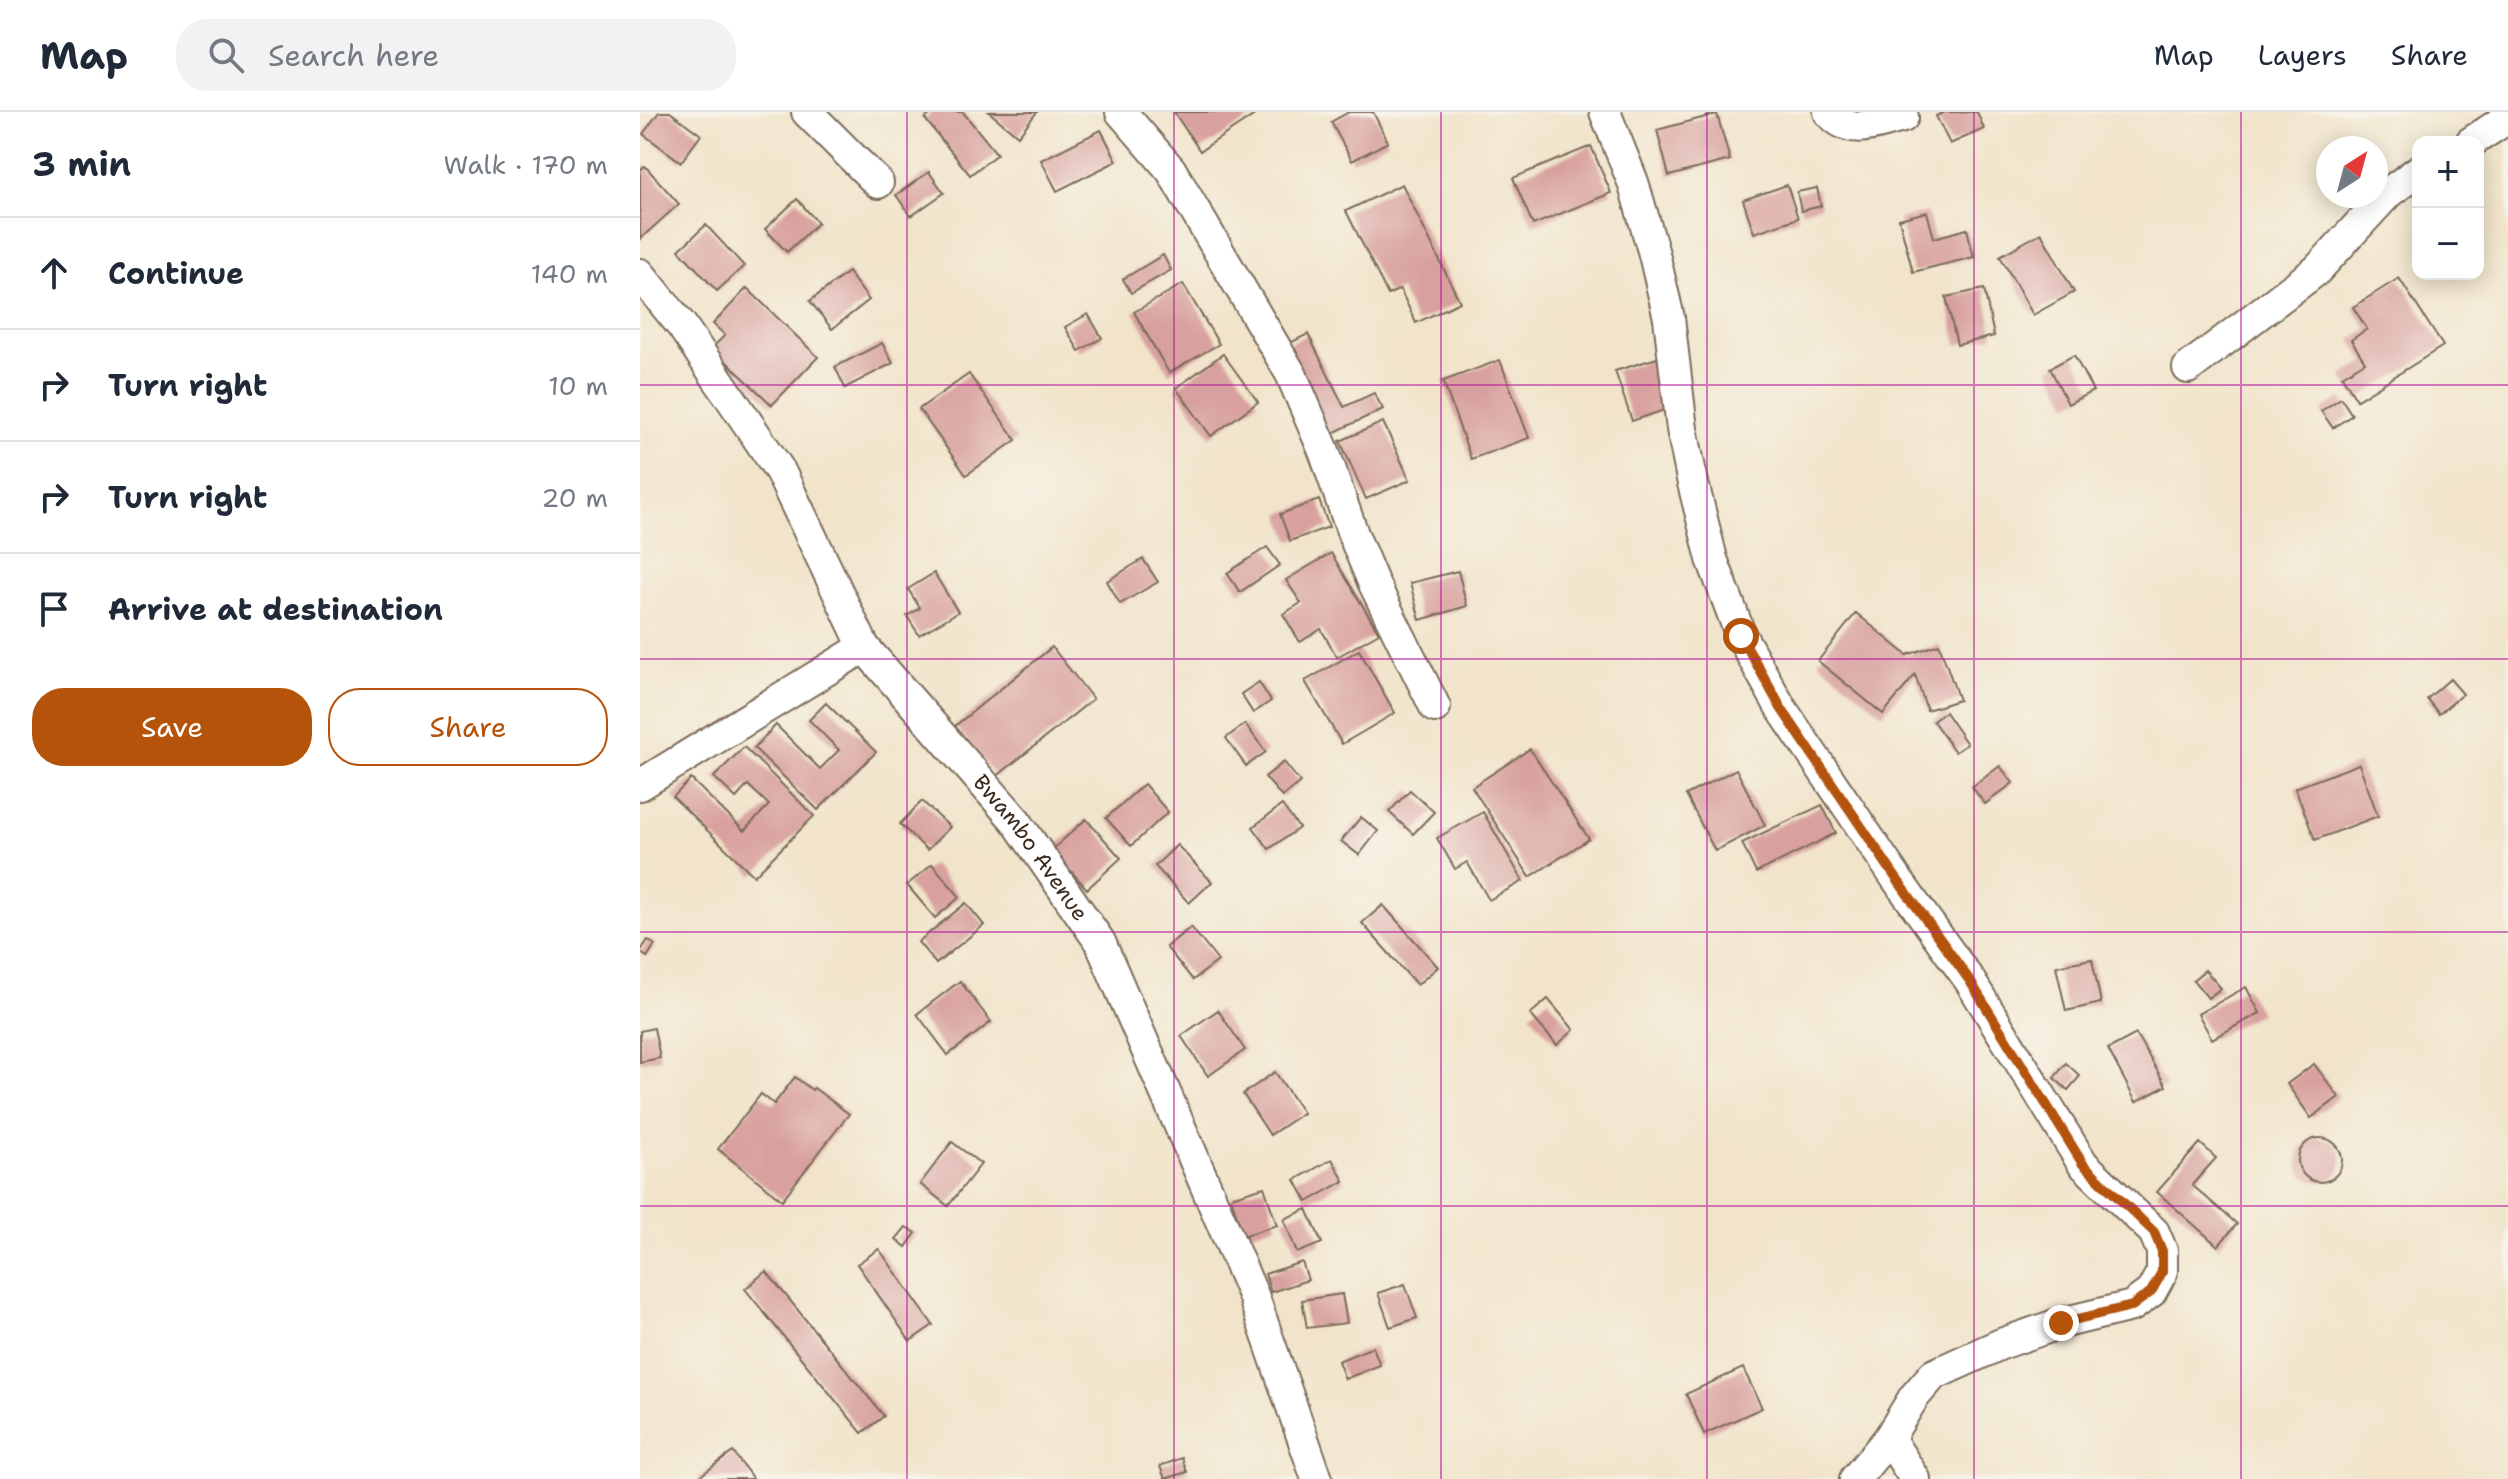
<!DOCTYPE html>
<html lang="en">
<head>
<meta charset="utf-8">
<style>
  :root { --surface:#fff; --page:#f2f2f3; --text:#1f2937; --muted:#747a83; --line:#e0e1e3; --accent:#b45309 }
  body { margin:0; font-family:"Shantell Sans",sans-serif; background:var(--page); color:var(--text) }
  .controls { position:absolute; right:24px; top:24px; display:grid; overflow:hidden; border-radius:16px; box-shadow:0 4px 20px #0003 }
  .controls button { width:72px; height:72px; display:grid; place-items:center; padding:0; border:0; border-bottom:2px solid var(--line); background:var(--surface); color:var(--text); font:40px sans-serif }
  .compass { position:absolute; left:1676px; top:24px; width:72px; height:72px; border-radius:50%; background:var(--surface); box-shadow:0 4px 20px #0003; rotate:36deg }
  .stop { position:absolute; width:24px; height:24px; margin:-18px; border:6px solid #b45309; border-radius:50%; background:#fff }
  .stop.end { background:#b45309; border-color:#fff; box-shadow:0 2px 8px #0008 }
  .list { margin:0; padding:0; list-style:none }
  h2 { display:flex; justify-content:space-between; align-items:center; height:104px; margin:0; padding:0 32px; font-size:34px }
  h2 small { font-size:26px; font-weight:400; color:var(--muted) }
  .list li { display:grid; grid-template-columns:52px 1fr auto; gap:24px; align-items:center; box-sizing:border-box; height:112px; padding:0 32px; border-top:2px solid var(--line) }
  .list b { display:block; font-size:30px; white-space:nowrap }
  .list em { font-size:26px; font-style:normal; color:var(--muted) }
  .actions { display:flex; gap:16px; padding:24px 32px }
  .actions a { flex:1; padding:18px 0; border:2px solid var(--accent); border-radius:32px; text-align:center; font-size:28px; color:var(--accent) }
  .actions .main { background:var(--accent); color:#fff }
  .icon { flex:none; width:44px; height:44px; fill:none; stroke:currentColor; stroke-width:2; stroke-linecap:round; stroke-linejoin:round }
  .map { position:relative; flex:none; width:1868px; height:1367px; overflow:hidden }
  header { display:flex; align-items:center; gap:48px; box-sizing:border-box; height:112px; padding:0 40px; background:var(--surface); border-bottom:2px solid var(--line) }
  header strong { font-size:38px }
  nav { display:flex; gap:44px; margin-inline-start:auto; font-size:28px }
  .search { width:560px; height:72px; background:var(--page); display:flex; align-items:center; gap:20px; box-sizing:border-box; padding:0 28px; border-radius:32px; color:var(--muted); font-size:30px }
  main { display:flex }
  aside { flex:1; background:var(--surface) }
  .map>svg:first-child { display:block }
  .building { fill:#d8a09e }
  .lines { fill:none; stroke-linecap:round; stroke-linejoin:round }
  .street-casing { stroke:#7b6b5a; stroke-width:34 }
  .street { stroke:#fff; stroke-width:30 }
  .route { stroke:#b45309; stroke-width:10 }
  .grid { fill:none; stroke:#b5179e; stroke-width:2; stroke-opacity:0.55 }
  .labels { text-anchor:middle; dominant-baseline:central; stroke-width:8; stroke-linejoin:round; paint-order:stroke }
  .street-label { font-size:22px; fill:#3b2a1e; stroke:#f7f3e8 }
</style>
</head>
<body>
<header>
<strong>Map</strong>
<div class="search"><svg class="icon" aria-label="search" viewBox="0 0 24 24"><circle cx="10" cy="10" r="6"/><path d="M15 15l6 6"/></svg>Search here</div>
<nav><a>Map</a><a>Layers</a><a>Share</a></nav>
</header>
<main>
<aside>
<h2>3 min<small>Walk · 170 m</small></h2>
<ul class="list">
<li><svg class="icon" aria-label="ahead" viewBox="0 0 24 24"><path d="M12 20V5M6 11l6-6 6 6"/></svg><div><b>Continue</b></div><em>140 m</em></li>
<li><svg class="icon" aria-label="right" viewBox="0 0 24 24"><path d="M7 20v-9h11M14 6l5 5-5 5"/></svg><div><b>Turn right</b></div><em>10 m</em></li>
<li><svg class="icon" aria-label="right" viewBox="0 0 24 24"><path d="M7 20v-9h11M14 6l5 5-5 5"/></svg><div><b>Turn right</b></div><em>20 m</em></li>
<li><svg class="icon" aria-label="arrive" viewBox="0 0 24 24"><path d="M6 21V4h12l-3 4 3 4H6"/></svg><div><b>Arrive at destination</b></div></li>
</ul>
<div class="actions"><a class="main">Save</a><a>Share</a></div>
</aside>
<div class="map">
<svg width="1868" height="1367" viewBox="0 0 1868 1367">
  <rect width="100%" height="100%" fill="#f7f3e8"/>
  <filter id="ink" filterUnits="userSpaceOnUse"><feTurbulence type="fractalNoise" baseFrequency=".0125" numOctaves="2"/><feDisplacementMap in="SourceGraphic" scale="16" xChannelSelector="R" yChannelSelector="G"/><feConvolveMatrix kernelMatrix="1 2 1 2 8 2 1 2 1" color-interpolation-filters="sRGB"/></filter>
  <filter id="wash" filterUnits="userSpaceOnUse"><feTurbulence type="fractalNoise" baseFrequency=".006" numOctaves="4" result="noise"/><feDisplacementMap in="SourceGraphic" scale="32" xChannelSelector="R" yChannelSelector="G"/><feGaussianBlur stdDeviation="1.8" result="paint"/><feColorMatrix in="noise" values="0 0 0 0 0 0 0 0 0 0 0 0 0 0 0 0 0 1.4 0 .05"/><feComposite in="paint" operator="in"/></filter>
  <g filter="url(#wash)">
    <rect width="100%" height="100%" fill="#f1e4ca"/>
    <g id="blocks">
      <g class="building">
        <path d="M19,0H30L61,23L41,50L3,22Z"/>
        <path d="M293,0H323L357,42L330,63L285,7Z"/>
        <path d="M349,0H397L378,24Z"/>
        <path d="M534,0H619L560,39Z"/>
        <path d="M709,0H733L748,30L712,49L691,10Z"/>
        <path d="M1305,0H1337L1344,17L1310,32L1296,4Z"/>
        <path d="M1077,2L1090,48L1029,64L1017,18Z"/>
        <path d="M461,18L477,49L417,79L401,48Z"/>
        <path d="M951,34L971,81L893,113L873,66Z"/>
        <path d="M5,54L39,92L0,127V58Z"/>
        <path d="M289,60L304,81L271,104L256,83Z"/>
        <path d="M762,72L820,190L776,211L760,177L748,183L706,99Z"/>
        <path d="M1147,73L1158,106L1114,121L1103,88Z"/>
        <path d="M1177,76L1181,94L1161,99L1157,80Z"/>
        <path d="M157,87L178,111L147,140L125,117Z"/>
        <path d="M1287,100L1294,126L1327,117L1334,145L1273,160L1259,107Z"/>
        <path d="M66,113L104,154L77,179L39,138Z"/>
        <path d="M1401,121L1434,180L1393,203L1360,144Z"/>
        <path d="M523,143L531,158L491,181L483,167Z"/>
        <path d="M208,160L229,188L192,217L170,189Z"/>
        <path d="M1759,166L1803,234L1717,288L1702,264L1725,250L1711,228L1727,217L1713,195Z"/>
        <path d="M543,172L579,232L529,261L494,200Z"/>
        <path d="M107,176L178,245L132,293L72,236L85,223L73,212Z"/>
        <path d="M1344,177L1354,224L1317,233L1306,185Z"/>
        <path d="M448,202L462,226L439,239L425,215Z"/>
        <path d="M668,222L704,295L734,281L743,297L691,322L646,233Z"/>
        <path d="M242,231L253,251L205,276L195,255Z"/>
        <path d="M583,242L618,290L571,324L536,276Z"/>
        <path d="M1434,243L1453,279L1428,292L1410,256Z"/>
        <path d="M1017,246L1033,295L992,309L975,259Z"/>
        <path d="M860,248L889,326L831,347L803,269Z"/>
        <path d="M329,262L376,328L326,363L279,297Z"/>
        <path d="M1701,286L1712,303L1693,316L1681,299Z"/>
        <path d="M743,310L770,368L726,387L700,329Z"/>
        <path d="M679,388L689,415L650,429L640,402Z"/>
        <path d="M627,435L640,453L600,480L587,461Z"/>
        <path d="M691,441L739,521L697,545L681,517L660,530L643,502L661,491L646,468Z"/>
        <path d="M503,447L518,470L480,492L467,469Z"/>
        <path d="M818,459L827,494L780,508L770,471Z"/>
        <path d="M294,461L318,500L279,523L267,504L280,496L268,477Z"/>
        <path d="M1216,501L1267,543L1299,532L1319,588L1287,598L1275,563L1243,602L1178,549Z"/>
        <path d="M412,535L453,587L356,665L315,614Z"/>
        <path d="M719,538L755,601L702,632L665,569Z"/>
        <path d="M1810,567L1823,582L1799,602L1787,587Z"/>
        <path d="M619,570L631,589L613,601L601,582Z"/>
        <path d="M186,591L236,640L178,698L114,636L136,613L180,657L199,638L169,608Z"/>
        <path d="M1305,600L1327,632L1315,640L1293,609Z"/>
        <path d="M605,612L626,640L606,654L586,626Z"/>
        <path d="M104,635L174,704L114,764L33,685L51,667L104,719L129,693L108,673L96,686L74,665Z"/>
        <path d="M890,637L949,727L890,765L832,675Z"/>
        <path d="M644,650L660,670L642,685L625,665Z"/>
        <path d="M1719,652L1738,704L1675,728L1655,676Z"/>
        <path d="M1360,654L1373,671L1345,692L1332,675Z"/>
        <path d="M1096,657L1125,713L1075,739L1046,683Z"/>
        <path d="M504,672L528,700L491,734L466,706Z"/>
        <path d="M770,678L794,700L773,722L749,700Z"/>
        <path d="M282,689L310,715L287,738L260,712Z"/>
        <path d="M642,693L659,716L629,737L613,715Z"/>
        <path d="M1182,693L1196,721L1116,761L1102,731Z"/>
        <path d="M843,700L883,769L849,788L827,750L815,757L797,726Z"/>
        <path d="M721,705L738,719L719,743L701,729Z"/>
        <path d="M446,707L481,746L447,777L412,738Z"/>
        <path d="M537,733L572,770L549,791L515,754Z"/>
        <path d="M292,752L320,785L295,806L267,773Z"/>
        <path d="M326,791L344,813L296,852L278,830Z"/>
        <path d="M743,793L798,855L777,873L722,811Z"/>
        <path d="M551,815L578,849L553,868L526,835Z"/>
        <path d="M8,828L15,833L7,845L0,840Z"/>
        <path d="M1452,847L1461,891L1426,899L1416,854Z"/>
        <path d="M1565,858L1581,876L1568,886L1553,868Z"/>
        <path d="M320,869L351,910L308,943L277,902Z"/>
        <path d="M1606,875L1620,901L1572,927L1558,902Z"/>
        <path d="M908,887L934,918L917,933L890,902Z"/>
        <path d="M578,898L605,938L568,964L541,924Z"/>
        <path d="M14,916L20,946L0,950V919Z"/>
        <path d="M1496,922L1526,974L1496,990L1468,937Z"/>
        <path d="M1426,951L1440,964L1428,978L1414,966Z"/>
        <path d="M1674,952L1699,985L1671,1006L1647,972Z"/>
        <path d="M635,960L663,1001L630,1023L603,982Z"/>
        <path d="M155,965L172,978L174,976L209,1002L142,1088L78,1037L121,982L134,992Z"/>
        <circle cx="1680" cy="1048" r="22"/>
        <path d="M312,1030L341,1052L308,1094L280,1072Z"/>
        <path d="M1560,1031L1576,1046L1552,1073L1597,1112L1578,1134L1517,1080Z"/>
        <path d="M692,1047L704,1069L667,1090L655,1068Z"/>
        <path d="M624,1075L637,1113L603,1124L591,1085Z"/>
        <path d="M667,1097L682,1131L657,1141L644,1107Z"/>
        <path d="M266,1115L276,1121L266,1135L256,1127Z"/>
        <path d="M239,1137L293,1213L270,1229L217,1152Z"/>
        <path d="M662,1150L668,1168L631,1180L625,1162Z"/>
        <path d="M126,1159L244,1304L222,1321L105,1177Z"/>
        <path d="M765,1172L777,1206L750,1215L738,1181Z"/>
        <path d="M702,1182L707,1211L667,1216L662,1188Z"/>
        <path d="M733,1235L740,1253L705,1267L698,1249Z"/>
        <path d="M1103,1256L1122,1296L1064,1322L1046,1282Z"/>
        <path d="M93,1340L113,1367H56Z"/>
        <path d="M542,1346L547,1360L525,1367L520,1354Z"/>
      </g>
    </g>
  </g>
  <g filter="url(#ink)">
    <use href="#blocks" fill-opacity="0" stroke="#7b6b5a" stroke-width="2"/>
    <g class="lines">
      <defs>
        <g id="street">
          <path d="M167,0L238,71"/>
          <path d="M481,0L531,58L651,262L684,339L713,422L733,470L795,595"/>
          <path d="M965,0L993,70L1014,142L1029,206L1042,317L1052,367L1072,447L1101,524L1141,596L1256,766L1330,869L1443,1052L1514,1120L1522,1139V1160L1511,1180L1492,1194L1421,1211L1361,1232L1293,1263L1274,1285L1249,1326"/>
          <path d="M1189,0C1211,25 1234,12 1263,5"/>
          <path d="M1831,30L1868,6"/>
          <path id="s1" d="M0,162L42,214L140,359L224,535L376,709L460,830L613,1183L677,1367"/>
          <path d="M1548,256L1677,158L1748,81L1778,59"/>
          <path d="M0,673L224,535"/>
          <path d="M1215,1367L1249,1326L1275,1367"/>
        </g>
      </defs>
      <use href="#street" class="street-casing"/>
      <use href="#street" class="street"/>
    </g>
  </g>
  <g class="lines" filter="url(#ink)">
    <path class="route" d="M1101,524L1141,596L1256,766L1330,869L1443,1052L1514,1120L1522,1139V1160L1511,1180L1492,1194L1421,1211"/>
  </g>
  <path class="grid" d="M267,0V1367M534,0V1367M801,0V1367M1067,0V1367M1334,0V1367M1601,0V1367M0,273H1868M0,547H1868M0,820H1868M0,1094H1868"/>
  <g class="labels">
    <g class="street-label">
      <text stroke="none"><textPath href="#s1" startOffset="698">Bwambo Avenue</textPath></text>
    </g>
  </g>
</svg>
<div class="controls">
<button>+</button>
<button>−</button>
</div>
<svg class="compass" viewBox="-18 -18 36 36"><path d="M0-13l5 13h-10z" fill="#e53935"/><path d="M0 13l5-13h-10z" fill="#747a83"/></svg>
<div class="stop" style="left:1101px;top:524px"></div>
<div class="stop end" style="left:1421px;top:1211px"></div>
</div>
</main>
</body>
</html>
